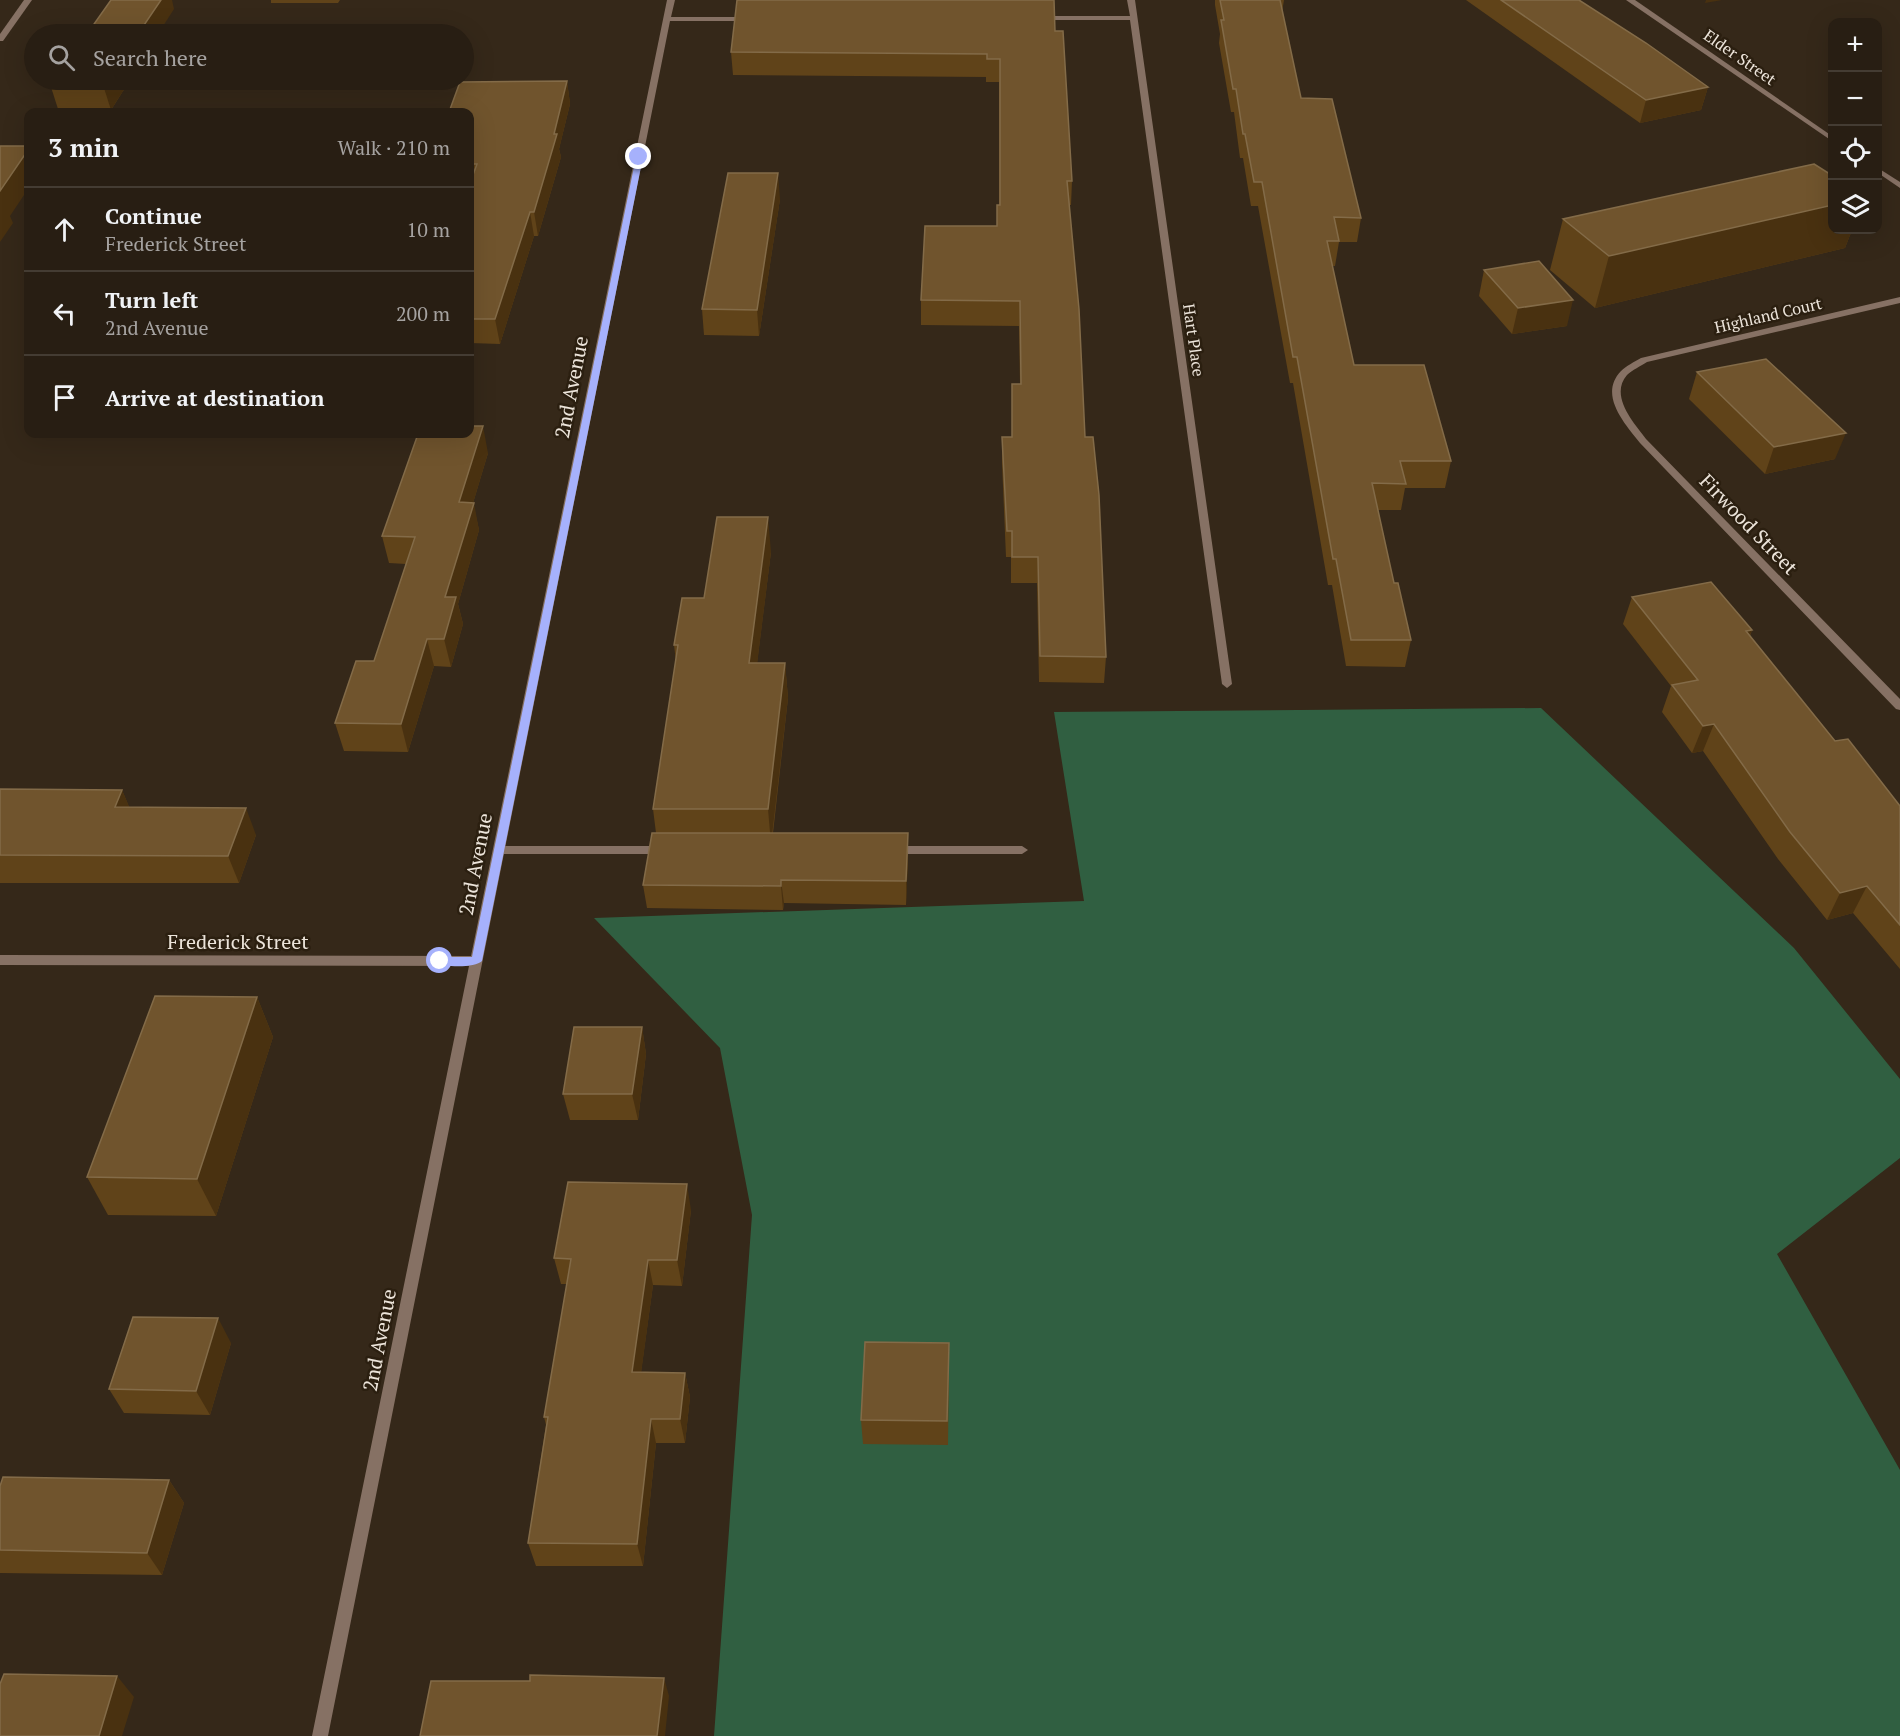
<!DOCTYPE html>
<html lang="en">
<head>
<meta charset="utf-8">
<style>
  :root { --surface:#281e13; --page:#30271c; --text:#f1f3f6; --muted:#a5a2a0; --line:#443c33 }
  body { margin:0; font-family:"PT Serif",serif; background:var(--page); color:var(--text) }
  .controls { position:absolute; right:18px; top:18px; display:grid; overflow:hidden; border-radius:12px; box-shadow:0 6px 24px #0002 }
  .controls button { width:54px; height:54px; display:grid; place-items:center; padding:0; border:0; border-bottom:2px solid var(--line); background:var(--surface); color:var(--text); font:30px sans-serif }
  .stop { position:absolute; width:18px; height:18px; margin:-14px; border:4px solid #a6b1fc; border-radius:50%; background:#fff }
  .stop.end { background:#a6b1fc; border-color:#fff; box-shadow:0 2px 6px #0008 }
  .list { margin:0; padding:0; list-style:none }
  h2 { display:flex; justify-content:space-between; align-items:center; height:78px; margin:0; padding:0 24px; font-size:26px }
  h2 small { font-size:20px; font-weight:400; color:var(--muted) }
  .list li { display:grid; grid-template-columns:39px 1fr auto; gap:18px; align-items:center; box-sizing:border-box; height:84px; padding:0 24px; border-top:2px solid var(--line) }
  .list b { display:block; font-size:22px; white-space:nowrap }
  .list p { margin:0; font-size:20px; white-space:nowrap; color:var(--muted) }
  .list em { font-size:20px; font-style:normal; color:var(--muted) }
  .icon { flex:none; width:33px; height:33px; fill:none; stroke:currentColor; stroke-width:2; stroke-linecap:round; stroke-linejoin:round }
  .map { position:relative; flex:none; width:1900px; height:1736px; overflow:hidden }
  .search { position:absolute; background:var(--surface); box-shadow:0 6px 24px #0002; left:24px; top:24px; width:450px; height:66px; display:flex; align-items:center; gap:15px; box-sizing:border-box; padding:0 21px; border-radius:33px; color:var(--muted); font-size:22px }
  .panel { position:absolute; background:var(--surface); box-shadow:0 6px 24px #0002; left:24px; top:108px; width:450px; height:330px; border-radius:12px }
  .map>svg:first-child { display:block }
  .forest { fill:#305f41 }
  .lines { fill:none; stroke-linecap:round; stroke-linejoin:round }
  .lane { fill:#867164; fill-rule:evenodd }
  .street { fill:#867164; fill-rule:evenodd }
  .wall { fill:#604319 }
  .shaded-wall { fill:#493110 }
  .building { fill:#70542d; stroke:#836b48; stroke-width:1.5 }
  .route { fill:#a6b1fc }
  .labels { text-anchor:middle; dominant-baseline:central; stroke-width:5; stroke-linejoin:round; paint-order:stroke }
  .far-street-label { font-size:16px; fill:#ece4da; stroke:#2b1f10 }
  .street-label { font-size:20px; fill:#ece4da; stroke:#2b1f10 }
</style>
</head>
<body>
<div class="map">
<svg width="1900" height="1736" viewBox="0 0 1900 1736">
  <rect width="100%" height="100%" fill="#352819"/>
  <path class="forest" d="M1541,708L1794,948L1900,1079V1158L1777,1254L1900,1470V1736H714L752,1215L720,1048L594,918L1084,901L1054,712Z"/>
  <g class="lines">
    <g class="lane">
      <path d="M499,846H666L672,850L666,854H499L493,850Z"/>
      <path d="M893,846H1022L1028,850L1022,854H893L887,850Z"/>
    </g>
    <g class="street">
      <path d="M24,0H32L3,41H0V34Z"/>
      <path d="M667,0H675L671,17H750L754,19L750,21H670L328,1736H312L469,966L0,965V955L471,956Z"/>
      <path d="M1127,0H1135L1232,684L1227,688L1222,684L1130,20H1041L1037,18L1041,16H1130Z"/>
      <path d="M1626,0H1635L1832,136V141Z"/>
      <path d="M1878,168L1900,182V188L1878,173Z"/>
      <path d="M1900,297V303L1647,362C1641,366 1632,370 1627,375C1609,396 1634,423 1646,439L1900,699V710L1896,709L1640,443C1625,424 1598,395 1621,371C1626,366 1634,362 1641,358Z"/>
    </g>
  </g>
  <g class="wall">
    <path d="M271,0H340L338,3H271Z"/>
    <path d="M1215,0H1284L1282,12L1301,98L1361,218L1357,242H1339L1335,266H1332L1354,365L1451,461L1445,488H1405L1401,510H1378L1394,583L1411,640L1405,667L1346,666L1332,585H1328L1293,383H1290L1258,206H1251L1243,158H1240L1234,112H1231L1219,43L1220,34L1215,5Z"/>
    <path d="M1466,0H1579L1708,87L1701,110L1640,123Z"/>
    <path d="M1055,31L1072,181L1071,205H1069L1085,437L1106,657L1104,683L1039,682L1037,583H1011V557H1006L1002,463V437H1012V384H1020L1019,326L921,325V300L997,226L999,205V82H986V77L733,75L731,52Z"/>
    <path d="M130,80L111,110L58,109L51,87Z"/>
    <path d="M567,81L570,104L559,149L561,157L538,236H534L500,344L470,343V112Z"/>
    <path d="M780,199L759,336L704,335L702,309Z"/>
    <path d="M1563,219L1833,230H1852L1845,248L1595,308L1550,270Z"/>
    <path d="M1484,270L1567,326L1512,334L1479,296Z"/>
    <path d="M1697,372L1835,459L1765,474L1689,399Z"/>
    <path d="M488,453L473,503L479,530L458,604L463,624L451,667L434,666L408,752L344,751L335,723L374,661L406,564L389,563L382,536Z"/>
    <path d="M771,552L757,663H785L788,698L773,833H908V857L906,905L784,903L783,910L647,908L643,885L656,833L653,809L676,662L674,645L704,598Z"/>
    <path d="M1632,597L1752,630L1750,636L1835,741L1900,806V969L1853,913L1827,920L1778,859L1703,751L1692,753L1662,712L1671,686L1623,624Z"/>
    <path d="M0,789L122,790L129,807L256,835L239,883H0Z"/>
    <path d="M257,997L273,1037L216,1216L108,1215L87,1177Z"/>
    <path d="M642,1027L646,1054L638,1120H570L563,1094Z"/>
    <path d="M691,1210L682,1286L653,1285L641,1372L685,1373L690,1397L685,1443H656L643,1566H536L528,1543L546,1425L544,1417L567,1284H561L554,1258Z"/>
    <path d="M231,1343L210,1415L124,1413L109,1389Z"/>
    <path d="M949,1368L948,1445L863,1444L861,1420Z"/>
    <path d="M169,1480L184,1503L162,1575L0,1573V1486Z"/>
  </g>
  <g class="shaded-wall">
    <path d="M161,0H172L174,9L158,34H138Z"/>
    <path d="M1706,0H1722L1705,3Z"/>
    <path d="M109,80H130L111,110L104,88Z"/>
    <path d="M567,81L570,104L559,149L561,157L538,236L534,212Z"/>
    <path d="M1708,87L1701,110L1640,123L1646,100Z"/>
    <path d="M28,150V189L10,216L13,223L0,242V191Z"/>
    <path d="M778,173L780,199L759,336L757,310Z"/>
    <path d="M1833,205V230H1852L1845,248L1595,308L1609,256Z"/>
    <path d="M530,212L534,236L500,344L495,319Z"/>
    <path d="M1573,300L1567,326L1512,334L1518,308Z"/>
    <path d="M483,426L488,453L465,530L459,502Z"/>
    <path d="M1846,433L1835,459L1765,474L1774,447Z"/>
    <path d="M474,503L479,530L458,604L463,624L451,667L444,639L445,597Z"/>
    <path d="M768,517L771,552L753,697L749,663Z"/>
    <path d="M1752,630L1742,657L1746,631Z"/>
    <path d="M427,639L434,666L408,752L401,724Z"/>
    <path d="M785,663L788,698L771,844L768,809Z"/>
    <path d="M1714,724L1703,751L1692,753L1703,726Z"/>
    <path d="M122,790L134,818L115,807Z"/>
    <path d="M246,808L256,835L239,883L228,856Z"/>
    <path d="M908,833V857L906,905V881Z"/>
    <path d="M781,880L784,903L783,910L781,886Z"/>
    <path d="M1867,886L1853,913L1827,920L1840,893Z"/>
    <path d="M257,997L273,1037L216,1216L197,1179Z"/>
    <path d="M642,1027L646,1054L638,1120L632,1094Z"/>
    <path d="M687,1184L691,1210L682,1286L677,1260Z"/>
    <path d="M648,1260L653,1285L638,1396L632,1372Z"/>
    <path d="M218,1318L231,1343L210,1415L196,1391Z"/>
    <path d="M685,1373L690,1397L685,1443L680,1419Z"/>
    <path d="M651,1419L656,1443L643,1566L637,1544Z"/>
    <path d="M169,1480L184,1503L162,1575L147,1553Z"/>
    <path d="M117,1676L134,1697L122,1736H99Z"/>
    <path d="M664,1678L669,1696L665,1736H657Z"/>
  </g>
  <g class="building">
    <path d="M111,0H161L138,34H87Z"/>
    <path d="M737,0H1054L1055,31H1063L1072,181H1067L1079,309L1085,437H1093L1099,495L1106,657L1040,656L1038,557H1012V531H1007L1002,437H1012V384H1021L1020,301L921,300L925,226H997V205H1000V59H987V54L731,52Z"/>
    <path d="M1220,0H1280L1301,98L1332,99L1361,218L1334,217L1339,241H1327L1354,365H1424L1451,461H1400L1406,484L1372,483L1394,583H1398L1411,640H1351L1336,559H1333L1297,357H1293L1262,182H1254L1245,134H1243L1236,89H1233L1221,20H1224Z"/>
    <path d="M1501,0H1579L1646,43L1708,87L1646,100Z"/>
    <path d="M56,80H109L104,88L51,87Z"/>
    <path d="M567,81L554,134H557L534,212H530L495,319H470V183L477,164H470V112H449L460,82Z"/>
    <path d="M0,146H28V150L0,191Z"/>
    <path d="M1814,164L1833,176V205L1609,256L1563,219Z"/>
    <path d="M728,173H778L757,310L702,309Z"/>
    <path d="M1539,261L1573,300L1518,308L1484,270Z"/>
    <path d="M1766,359L1846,433L1774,447L1697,372Z"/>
    <path d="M470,426H483L459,502L474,503L445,597H456L444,639H427L401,724L335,723L356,661H374L415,537L382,536L418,434H470Z"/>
    <path d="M717,517H768L749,663H785L768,809H653L678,645H674L682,598H704Z"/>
    <path d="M1711,582L1752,630L1746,631L1835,741L1848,739L1900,806V925L1867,886L1840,893L1790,832L1714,724L1703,726L1672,685L1698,680L1632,597Z"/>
    <path d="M0,789L122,790L115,807L246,808L228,856L0,855Z"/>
    <path d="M652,833H908L906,881L781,880V886L643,885Z"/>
    <path d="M155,996L257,997L197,1179L87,1177Z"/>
    <path d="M574,1027H642L632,1094H563Z"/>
    <path d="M568,1182L687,1184L677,1260H648L632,1372L685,1373L680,1419H651L637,1544L528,1543L548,1417H544L571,1259L554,1258Z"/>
    <path d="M133,1317L218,1318L196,1391L109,1389Z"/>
    <path d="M865,1342L949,1343L947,1421L861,1420Z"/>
    <path d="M3,1477L169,1480L147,1553L0,1550V1486Z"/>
    <path d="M4,1674L117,1676L99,1736H0V1684Z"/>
    <path d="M530,1675L664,1678L657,1736H420L431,1681H530Z"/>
  </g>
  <path class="route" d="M639,155L643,157L482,961C475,968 442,968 435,961L440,957H472L636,157Z"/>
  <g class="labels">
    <g class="far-street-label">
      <text transform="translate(1740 57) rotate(35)">Elder Street</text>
      <text transform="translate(1768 315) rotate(-13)">Highland Court</text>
      <text transform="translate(1194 340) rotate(82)">Hart Place</text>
    </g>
    <g class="street-label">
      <text transform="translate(571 387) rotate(-79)">2nd Avenue</text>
      <text transform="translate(1749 524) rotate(46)">Firwood Street</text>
      <text transform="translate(475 864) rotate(-79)">2nd Avenue</text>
      <text x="238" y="941">Frederick Street</text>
      <text transform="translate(379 1340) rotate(-79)">2nd Avenue</text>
    </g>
  </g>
</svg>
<div class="controls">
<button>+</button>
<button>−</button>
<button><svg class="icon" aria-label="locate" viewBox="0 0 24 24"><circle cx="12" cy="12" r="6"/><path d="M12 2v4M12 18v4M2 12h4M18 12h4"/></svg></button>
<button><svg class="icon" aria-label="layers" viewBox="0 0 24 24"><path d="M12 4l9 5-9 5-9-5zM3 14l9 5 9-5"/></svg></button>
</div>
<div class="stop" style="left:440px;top:961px"></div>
<div class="stop end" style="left:639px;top:157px"></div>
<div class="search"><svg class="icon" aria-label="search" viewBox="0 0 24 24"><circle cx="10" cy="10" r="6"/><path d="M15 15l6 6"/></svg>Search here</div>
<section class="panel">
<h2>3 min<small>Walk · 210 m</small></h2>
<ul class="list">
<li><svg class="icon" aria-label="ahead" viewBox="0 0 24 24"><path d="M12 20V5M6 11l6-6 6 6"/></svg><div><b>Continue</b><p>Frederick Street</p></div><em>10 m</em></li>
<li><svg class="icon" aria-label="left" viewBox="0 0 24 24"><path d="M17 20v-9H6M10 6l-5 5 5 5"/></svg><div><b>Turn left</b><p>2nd Avenue</p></div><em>200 m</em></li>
<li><svg class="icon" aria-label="arrive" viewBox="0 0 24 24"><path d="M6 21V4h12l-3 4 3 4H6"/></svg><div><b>Arrive at destination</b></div></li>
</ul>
</section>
</div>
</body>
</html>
